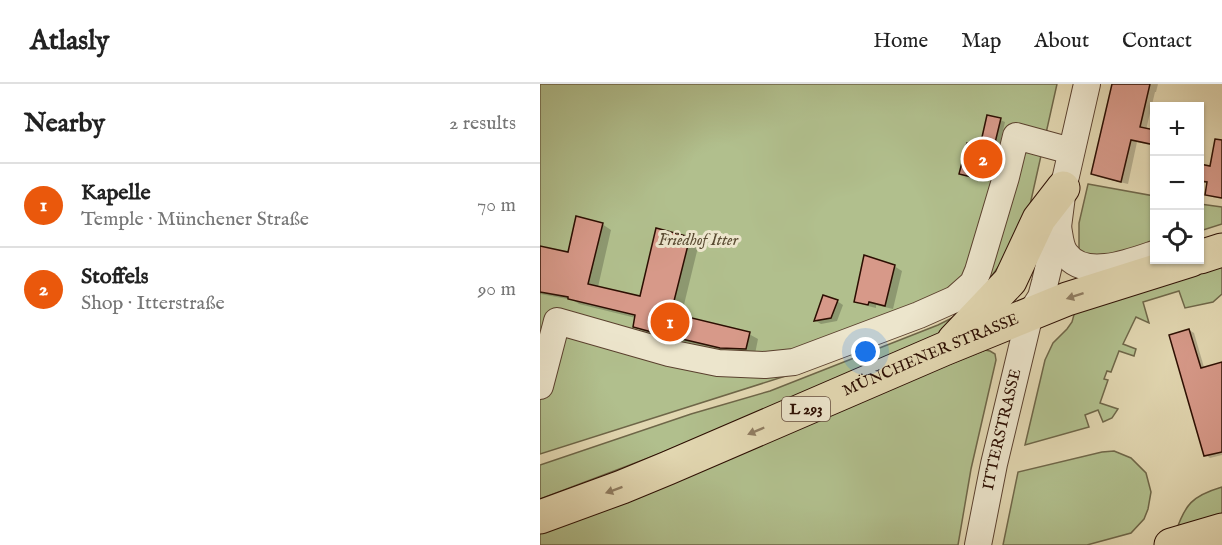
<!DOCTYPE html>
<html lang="en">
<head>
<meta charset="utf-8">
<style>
  :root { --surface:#fff; --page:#f2f2f2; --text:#222; --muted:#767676; --line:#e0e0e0; --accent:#ea580c }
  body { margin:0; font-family:"IM FELL English",serif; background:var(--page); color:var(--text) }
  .controls { position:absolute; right:18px; top:18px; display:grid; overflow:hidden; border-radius:0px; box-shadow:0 2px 4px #0004 }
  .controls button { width:54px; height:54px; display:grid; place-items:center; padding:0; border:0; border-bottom:2px solid var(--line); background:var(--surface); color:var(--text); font:30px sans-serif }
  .you { position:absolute; left:326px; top:268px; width:21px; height:21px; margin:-15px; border:4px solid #fff; border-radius:50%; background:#1a73e8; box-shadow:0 0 0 9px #1a73e833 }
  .badge { display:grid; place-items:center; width:39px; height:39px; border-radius:50%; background:var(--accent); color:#fff; font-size:20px; font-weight:700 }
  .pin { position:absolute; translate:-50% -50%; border:3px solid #fff; box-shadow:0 2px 6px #0006 }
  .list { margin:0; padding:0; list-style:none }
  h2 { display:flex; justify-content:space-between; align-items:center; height:78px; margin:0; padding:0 24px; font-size:26px }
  h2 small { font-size:20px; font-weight:400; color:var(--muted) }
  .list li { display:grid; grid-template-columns:39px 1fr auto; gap:18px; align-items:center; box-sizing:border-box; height:84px; padding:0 24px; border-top:2px solid var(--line) }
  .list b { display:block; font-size:22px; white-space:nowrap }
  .list p { margin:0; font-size:20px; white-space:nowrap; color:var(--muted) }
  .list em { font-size:20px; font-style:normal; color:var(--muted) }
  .icon { flex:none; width:33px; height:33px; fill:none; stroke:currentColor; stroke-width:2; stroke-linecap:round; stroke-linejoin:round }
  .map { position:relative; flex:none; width:682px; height:461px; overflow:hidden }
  header { display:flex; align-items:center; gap:36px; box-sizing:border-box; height:84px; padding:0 30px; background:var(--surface); border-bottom:2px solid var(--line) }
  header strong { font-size:28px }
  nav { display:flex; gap:33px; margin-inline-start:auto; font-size:21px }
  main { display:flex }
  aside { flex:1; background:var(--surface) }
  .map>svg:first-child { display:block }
  .green { fill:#b1bf8d; stroke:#6e6648; stroke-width:1.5 }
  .shadow { fill:#0003 }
  .building { fill:#d79989; stroke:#2c0e02; stroke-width:1.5 }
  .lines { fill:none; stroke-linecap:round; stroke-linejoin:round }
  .minor-casing { stroke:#5a402e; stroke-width:28 }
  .major-casing { stroke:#2c0e02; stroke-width:35 }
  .minor { stroke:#ece5cc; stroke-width:26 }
  .major { stroke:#e2d7b1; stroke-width:33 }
  .oneway { fill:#907d62 }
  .labels { text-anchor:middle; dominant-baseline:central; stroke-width:6; stroke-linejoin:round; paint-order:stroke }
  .shield { fill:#ece5cc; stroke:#664e3f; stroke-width:1.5 }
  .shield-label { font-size:15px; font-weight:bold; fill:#2c0e02 }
  .park-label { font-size:16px; font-style:italic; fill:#5b4c33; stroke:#ece5cc }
  .street-label { font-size:16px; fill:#2c0e02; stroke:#ece5cc }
</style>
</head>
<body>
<header>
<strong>Atlasly</strong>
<nav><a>Home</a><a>Map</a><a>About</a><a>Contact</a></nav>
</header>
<main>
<aside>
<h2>Nearby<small>2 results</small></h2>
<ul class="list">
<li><span class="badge">1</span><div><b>Kapelle</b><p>Temple · Münchener Straße</p></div><em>70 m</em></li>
<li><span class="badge">2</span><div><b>Stoffels</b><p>Shop · Itterstraße</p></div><em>90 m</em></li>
</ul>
</aside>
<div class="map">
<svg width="682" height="461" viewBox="0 0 682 461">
  <rect width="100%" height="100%" fill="#e2d7b1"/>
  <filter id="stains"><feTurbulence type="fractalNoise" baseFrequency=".00333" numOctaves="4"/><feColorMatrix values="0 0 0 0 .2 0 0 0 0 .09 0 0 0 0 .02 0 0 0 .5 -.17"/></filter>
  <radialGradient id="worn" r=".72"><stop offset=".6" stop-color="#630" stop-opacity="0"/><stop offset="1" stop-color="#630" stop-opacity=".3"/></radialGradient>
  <g class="green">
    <path d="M0,0H517L490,121L471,165L446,200L274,283L0,370Z"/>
    <path d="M548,100L614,112V160L587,169L539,172V139Z"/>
    <path d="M660,120L682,123V140L660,147Z"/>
    <path d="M682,180V210L673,218L645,224L639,207L603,218L609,239L596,233L583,260L596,265L594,272L579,267L571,288L567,287L564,295L568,296L560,319L578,325L572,334L563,338L558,326L545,331L549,343L485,361L505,276L513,259L527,245L532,238L535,227Z"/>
    <path d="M414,233L401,250L119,370L0,415V381L151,330L230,307L398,241Z"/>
    <path d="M445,266L450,267L455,270L456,276L431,385L418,461H0V444Z"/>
    <path d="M574,367L591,374L606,389L611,408L608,425L604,435L591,449L547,461H463L478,388L562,368Z"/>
    <path d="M682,403V435L635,450C645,420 652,412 682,403Z"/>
  </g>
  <g class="shadow">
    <path d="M573,0H618L616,8H615L606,46L614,48V62L597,58L588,100L559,93L552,90Z"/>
    <path d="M460,36L465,38L453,90L446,88L444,96L425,92L421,89L441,64Z"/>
    <path d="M682,60V115L672,113L666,110L668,99L660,98V82L671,84Z"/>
    <path d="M62,140L71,146L58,203L101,214L149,154L159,159L141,233L209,250L218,255L215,270L191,269L104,248L94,242L96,234L39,220L33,216L0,210V163L29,170Z"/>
    <path d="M354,182L362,187L353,225L336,221V224L324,221L316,217Z"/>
    <path d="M297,217L303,221L297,237L281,240L276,237Z"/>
    <path d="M649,246L654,249L682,345V371L670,374L666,371Z"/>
  </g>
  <g class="building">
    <path d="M572,0H610L600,43L615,46V61L591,56L581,98L551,90Z"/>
    <path d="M447,31L461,34L448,88L442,87L440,95L419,90L427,59L440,62Z"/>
    <path d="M675,55L682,56V114L665,111L667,98L660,97V80L670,82Z"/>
    <path d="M36,132L63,139L48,200L100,212L116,144L150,153L131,229L210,248L206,265L180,264L108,247L93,243L95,231L28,215V213L0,208V162L28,168Z"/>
    <path d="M324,171L355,181L345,222L329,218L328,221L314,218Z"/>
    <path d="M283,211L298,216L291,234L274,237Z"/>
    <path d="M649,245L661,284L682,278V368L664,372L629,251Z"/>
  </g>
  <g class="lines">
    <defs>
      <g id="minor">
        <path d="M517,120L526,92L547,0"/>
        <path d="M518,143C520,152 520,163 526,170C544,196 591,178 614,170"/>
        <path d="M0,302L17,237L129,269L178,279L225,281L254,278L379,231L415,215L433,199L438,187L466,93L476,52L531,67"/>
        <path id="s1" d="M438,461L454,380L490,230L501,213L505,198L518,143L523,104"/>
      </g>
      <g id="major">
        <path d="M660,173L682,166"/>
        <path d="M414,256L470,197L499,135L523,104"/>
        <path id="s2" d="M0,433L82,403L128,384L404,265L527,215L651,176"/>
        <path d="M631,461L682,446"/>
      </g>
    </defs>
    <use href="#minor" class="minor-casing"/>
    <use href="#major" class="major-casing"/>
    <use href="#minor" class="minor"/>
    <use href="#major" class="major"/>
  </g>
  <defs><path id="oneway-solid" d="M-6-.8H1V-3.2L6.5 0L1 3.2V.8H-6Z" transform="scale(1.5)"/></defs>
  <g class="oneway">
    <use href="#oneway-solid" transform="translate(535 212) rotate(162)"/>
    <use href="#oneway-solid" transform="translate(216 347) rotate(157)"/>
    <use href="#oneway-solid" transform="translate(74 406) rotate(160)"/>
  </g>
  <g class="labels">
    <rect class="shield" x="242" y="313" width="48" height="24" rx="4.5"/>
    <g class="shield-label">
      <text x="266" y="325">L 293</text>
    </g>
    <g class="park-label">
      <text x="158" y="157">Friedhof Itter</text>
    </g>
    <g class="street-label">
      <text stroke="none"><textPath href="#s2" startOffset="423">MÜNCHENER STRASSE</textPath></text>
      <text stroke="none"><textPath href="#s1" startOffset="118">ITTERSTRASSE</textPath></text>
    </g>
  </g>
  <rect width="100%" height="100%" filter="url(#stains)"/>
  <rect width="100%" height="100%" fill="url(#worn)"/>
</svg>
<div class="controls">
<button>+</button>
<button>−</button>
<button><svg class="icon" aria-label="locate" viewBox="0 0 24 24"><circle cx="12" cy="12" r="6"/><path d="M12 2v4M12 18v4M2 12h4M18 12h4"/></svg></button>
</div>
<div class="you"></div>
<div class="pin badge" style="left:130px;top:238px">1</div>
<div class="pin badge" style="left:443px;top:75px">2</div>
</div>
</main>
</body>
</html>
